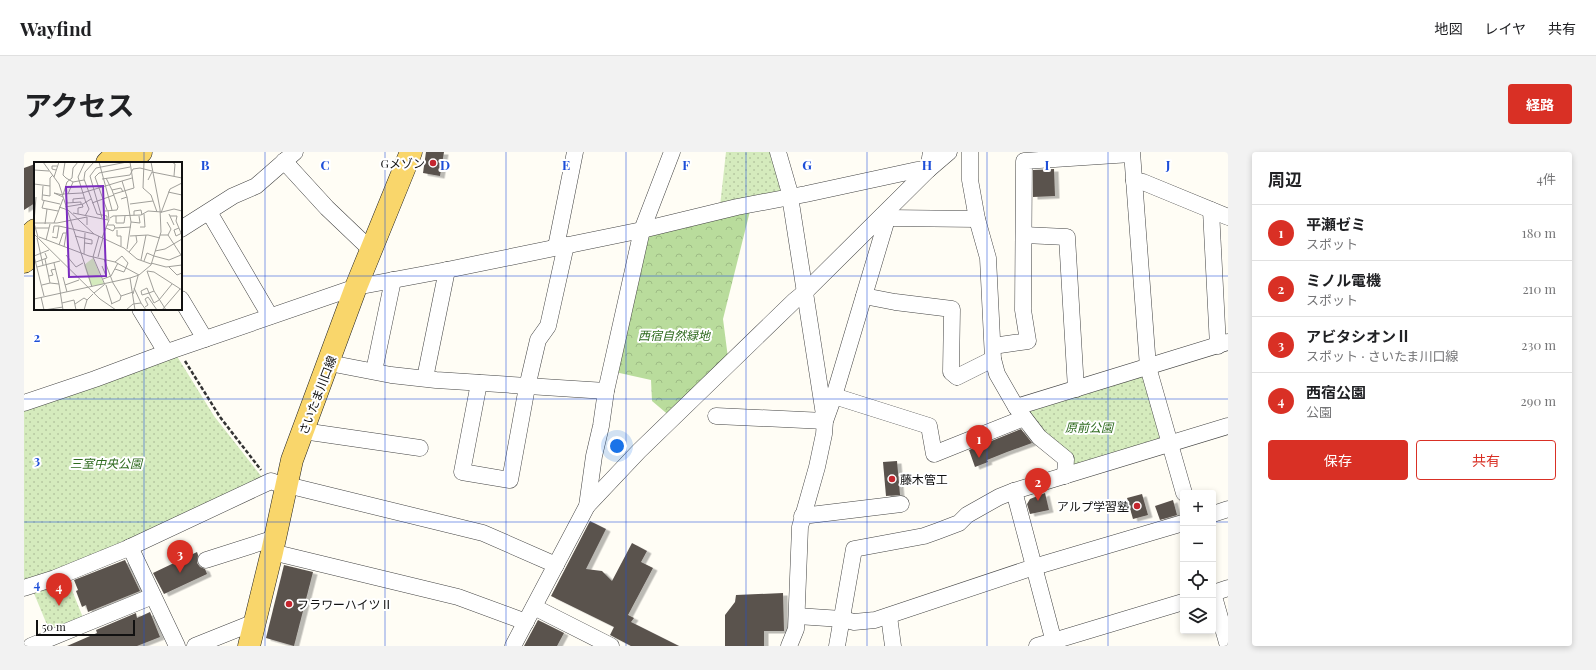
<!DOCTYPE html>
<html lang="ja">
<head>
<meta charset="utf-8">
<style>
  :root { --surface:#fff; --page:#f2f2f2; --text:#202124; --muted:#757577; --line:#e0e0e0; --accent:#d93025 }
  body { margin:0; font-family:"Playfair Display","Noto Sans JP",serif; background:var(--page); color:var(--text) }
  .controls { position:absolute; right:12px; bottom:12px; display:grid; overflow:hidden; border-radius:4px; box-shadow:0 2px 6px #0003 }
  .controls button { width:36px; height:36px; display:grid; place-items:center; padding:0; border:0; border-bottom:1px solid var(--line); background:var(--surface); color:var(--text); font:20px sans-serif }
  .scale { position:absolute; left:12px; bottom:10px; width:99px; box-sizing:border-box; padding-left:4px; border:2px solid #111; border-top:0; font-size:11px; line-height:14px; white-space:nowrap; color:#111; -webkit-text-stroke:3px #fff; paint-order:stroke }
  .you { position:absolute; left:593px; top:294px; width:14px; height:14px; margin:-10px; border:3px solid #fff; border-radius:50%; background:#1a73e8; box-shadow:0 0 0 6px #1a73e833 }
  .badge { display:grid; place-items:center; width:26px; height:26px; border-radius:50%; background:var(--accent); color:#fff; font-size:13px; font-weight:700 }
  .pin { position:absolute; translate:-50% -33px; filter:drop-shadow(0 1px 2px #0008) }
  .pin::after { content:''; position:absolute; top:21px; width:14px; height:12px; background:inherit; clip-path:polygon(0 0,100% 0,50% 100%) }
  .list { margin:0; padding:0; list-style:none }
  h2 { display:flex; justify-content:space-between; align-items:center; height:52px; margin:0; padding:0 16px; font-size:17px }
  h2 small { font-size:13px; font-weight:400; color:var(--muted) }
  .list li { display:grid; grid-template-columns:26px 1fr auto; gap:12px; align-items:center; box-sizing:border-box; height:56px; padding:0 16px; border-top:1px solid var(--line) }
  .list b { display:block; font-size:15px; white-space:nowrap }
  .list p { margin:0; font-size:13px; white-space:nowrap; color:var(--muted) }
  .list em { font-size:13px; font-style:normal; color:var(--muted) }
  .actions { display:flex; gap:8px; padding:12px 16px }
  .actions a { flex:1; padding:9px 0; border:1px solid var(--accent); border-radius:4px; text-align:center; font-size:14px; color:var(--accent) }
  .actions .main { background:var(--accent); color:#fff }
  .icon { flex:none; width:22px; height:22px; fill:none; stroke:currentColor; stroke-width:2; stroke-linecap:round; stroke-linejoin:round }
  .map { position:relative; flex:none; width:1204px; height:494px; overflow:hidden; border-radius:4px }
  header { display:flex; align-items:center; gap:24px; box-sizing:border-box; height:56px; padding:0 20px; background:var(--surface); border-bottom:1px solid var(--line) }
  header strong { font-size:19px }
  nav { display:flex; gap:22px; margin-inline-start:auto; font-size:14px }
  .intro { display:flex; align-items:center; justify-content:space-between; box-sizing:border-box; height:96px; padding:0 24px }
  h1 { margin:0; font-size:28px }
  .button { padding:10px 18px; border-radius:4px; background:var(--accent); color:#fff; font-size:14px; font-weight:700 }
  main { display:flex; gap:24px; padding:0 24px }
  aside { flex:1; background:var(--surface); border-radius:4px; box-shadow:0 2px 6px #0003 }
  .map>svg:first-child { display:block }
  .grass { fill:url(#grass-dots) }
  .forest { fill:url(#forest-crowns) }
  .building { fill:#5a524d; filter:url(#shadow) }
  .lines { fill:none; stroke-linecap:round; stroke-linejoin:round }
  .minor-casing { stroke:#444; stroke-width:17 }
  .primary-casing { stroke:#222; stroke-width:23 }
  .path { stroke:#333; stroke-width:2.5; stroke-dasharray:4 2; stroke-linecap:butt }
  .minor { stroke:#fff; stroke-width:16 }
  .primary { stroke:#f9d66b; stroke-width:22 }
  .grid { fill:none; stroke:#1d4ed8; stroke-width:1; stroke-opacity:0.55 }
  .poi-dot { fill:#c4262e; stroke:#fff; stroke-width:1.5 }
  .labels { text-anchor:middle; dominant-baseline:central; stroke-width:4; stroke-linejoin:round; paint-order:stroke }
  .poi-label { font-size:12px; fill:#111; stroke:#fff; text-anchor:end }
  .park-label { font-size:12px; font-style:italic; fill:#2f6b1f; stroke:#fff }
  .street-label { font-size:12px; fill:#111; stroke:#fff }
  .inset-road { fill:none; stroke:#a09f9a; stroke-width:1 }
  .view { fill:#7b2cbf; fill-opacity:0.15; stroke:#7b2cbf; stroke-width:2 }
  .inset-edge { fill:none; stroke:#111; stroke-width:2 }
  .grid-label { font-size:13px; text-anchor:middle; font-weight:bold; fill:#1d4ed8; stroke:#fff; stroke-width:4; stroke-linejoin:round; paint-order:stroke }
</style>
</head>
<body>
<header>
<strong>Wayfind</strong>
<nav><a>地図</a><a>レイヤ</a><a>共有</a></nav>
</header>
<div class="intro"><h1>アクセス</h1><a class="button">経路</a></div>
<main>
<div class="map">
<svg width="1204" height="494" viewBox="0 0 1204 494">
  <defs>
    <pattern id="grass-dots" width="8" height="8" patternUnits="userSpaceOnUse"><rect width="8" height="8" fill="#d5ebbd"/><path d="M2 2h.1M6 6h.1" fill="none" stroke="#b6c8a1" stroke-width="1.8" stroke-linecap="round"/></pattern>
    <pattern id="forest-crowns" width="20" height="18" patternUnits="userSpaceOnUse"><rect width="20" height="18" fill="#b9dc9c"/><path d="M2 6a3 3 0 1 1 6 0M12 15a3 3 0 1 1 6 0" fill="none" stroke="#9ebc85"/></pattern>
    <filter id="shadow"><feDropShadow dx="4.5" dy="2.5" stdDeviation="0" flood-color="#0004"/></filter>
  </defs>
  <rect width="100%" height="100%" fill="#fffdf5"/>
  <g class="grass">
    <path d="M702,0H748L759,39L696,54Z"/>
    <path d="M151,201L190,264L241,329L33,419L0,431V254Z"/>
    <path d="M1120,221L1141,287L1045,320L1000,259Z"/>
    <path d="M43,426L60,468L26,480L9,439Z"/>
  </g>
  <path class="forest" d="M726,59L699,167L704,206L647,265L628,249L627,228L591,220L622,82Z"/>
  <g class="building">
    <path d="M402,0H420L416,24L399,21Z"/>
    <path d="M11,12V51L0,58V16Z"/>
    <path d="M1030,17L1031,44L1009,45V18Z"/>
    <path d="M997,277L1008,291L983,300L963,308L964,310L951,315L945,298Z"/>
    <path d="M873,309L876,343L862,344L859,310Z"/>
    <path d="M1021,341L1025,358L1006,362L1003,352L1006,347Z"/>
    <path d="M1118,342L1124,363L1109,367L1103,346Z"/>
    <path d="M1149,348L1153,363L1136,368L1131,354Z"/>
    <path d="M566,369L582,377L562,417L578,419L588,429L608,391L623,399L617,410L629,416L604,463L610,466L607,470L655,494H607L586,483L590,475L527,444Z"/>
    <path d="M173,400L174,403L173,411L176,415L181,417L183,422L140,442L129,421Z"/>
    <path d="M101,408L116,439L64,460L62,453L58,455L52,439L54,438L50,428Z"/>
    <path d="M260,413L289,420L270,494L242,486Z"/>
    <path d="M759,441L760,479H740V494H701V463L711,450L712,443Z"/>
    <path d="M126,460L136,485L113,494H43L73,481L72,478L112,461L113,466Z"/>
    <path d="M514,468L540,481L533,494H500Z"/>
  </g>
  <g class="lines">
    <defs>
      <g id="minor">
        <path d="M946,0V28L953,67L964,106L968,187L969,207L973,222L992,255L1015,285L1042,307L1041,324"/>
        <path d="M1108,0L1124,215L1160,341"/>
        <path d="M260,9L303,56L347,98"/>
        <path d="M1110,29L1119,30L1204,65"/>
        <path d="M1187,58L1194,194"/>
        <path d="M185,60L246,164"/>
        <path d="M864,66L953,67"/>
        <path d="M157,77L209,44L232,34L271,0"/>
        <path d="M1000,83L1043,85L1052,237"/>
        <path d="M532,95L551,0"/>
        <path d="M840,144L871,150L928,157L927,220L933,225L969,207"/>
        <path d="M157,147L181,187"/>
        <path d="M116,157L142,200"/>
        <path d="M969,194L1004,189L999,158L1000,9L1107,2"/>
        <path d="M305,211L367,223L412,228L582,239"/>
        <path d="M350,219L369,128"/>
        <path d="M401,226L423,118"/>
        <path d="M455,231L438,320L486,328L503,235L514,188L524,174L542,93"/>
        <path d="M810,244L905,274L910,302L1000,266"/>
        <path d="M0,251L71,227L149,198L332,135L423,118L618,78L713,55L782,42L893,18H904L925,0"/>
        <path d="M992,255L1204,190"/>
        <path d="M692,264L801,269L765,38L754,0"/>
        <path d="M279,279L396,296"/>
        <path d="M263,333L459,381L532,413"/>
        <path d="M990,339L1031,494"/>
        <path d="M563,354L615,299L770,149L781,140L904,18L907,0"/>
        <path d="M1189,362L1204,357"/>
        <path d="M778,364L877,352"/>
        <path d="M106,395L153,494"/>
        <path d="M248,400L434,445L502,470"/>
        <path d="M182,408L251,386"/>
        <path d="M0,436L31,426L102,397L247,329L263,335"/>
        <path d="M1189,441L1204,494"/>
        <path d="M1189,441L1204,436"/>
        <path d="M510,455L587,494"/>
        <path d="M773,464L818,467L830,470L851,468L1010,415L1159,371"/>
        <path d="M865,464L869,494"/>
        <path d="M7,494L129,444"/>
        <path d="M171,494L231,470"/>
        <path d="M489,494L563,354L570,304L577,274L582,239L618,78L648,0"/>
        <path d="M765,494L772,477L776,375L793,315L800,282L801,269L810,244L866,57"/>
        <path d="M813,494L830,397L900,384L914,379L935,371L943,363L975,345L990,339L1204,274"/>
        <path d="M1013,494L1159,450"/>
      </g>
      <g id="primary">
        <path d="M83,11L94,0"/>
        <path d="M105,11L117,0"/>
        <path d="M0,88L11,78"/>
        <path d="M0,110L11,100"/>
        <path d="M225,494L248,400L268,308L332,135L387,0"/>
      </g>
    </defs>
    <use href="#minor" class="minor-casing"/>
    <use href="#primary" class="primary-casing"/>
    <path class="path" d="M161,209L196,265L237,318"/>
    <use href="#minor" class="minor"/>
    <use href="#primary" class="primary"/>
  </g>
  <path class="grid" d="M120,0V11M241,0V494M361,0V494M482,0V494M602,0V494M722,0V494M843,0V494M963,0V494M1084,0V494M0,124H11M157,124H1204M120,157V494M0,247H1204M0,370H1159M1189,370H1204"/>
  <g class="poi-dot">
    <circle cx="409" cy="11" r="4"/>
    <circle cx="868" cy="327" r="4"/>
    <circle cx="1113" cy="354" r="4"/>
    <circle cx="265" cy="452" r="4"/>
  </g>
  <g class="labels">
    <g class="poi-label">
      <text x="401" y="11">Gメゾン</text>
      <text x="876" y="327" text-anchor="start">藤木管工</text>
      <text x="1105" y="354">アルプ学習塾</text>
      <text x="273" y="452" text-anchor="start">フラワーハイツⅡ</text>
    </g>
    <g class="park-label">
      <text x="650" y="183">西宿自然緑地</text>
      <text x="1065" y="275">原前公園</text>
      <text x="82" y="311">三室中央公園</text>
    </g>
    <g class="street-label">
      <text transform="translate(293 243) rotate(-69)">さいたま川口線</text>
    </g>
  </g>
  <g transform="translate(10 10)">
    <rect width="148" height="148" fill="#fffdf5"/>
    <path d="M59,96L70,122L57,124L50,103Z" fill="#d5ebbd"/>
    <path class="inset-road" d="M9,0L25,22L58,125M31,0L29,13L32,16L39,20L50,18M51,0L44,15L52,41M60,0L51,10L50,17L63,52L73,54V58M65,0L78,48M110,0L109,26L117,33L123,50M138,0L141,2L140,14M0,8L15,9M22,8L18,7V4H23M20,15L25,0M72,16L78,28L87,26L89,30M68,17L96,13L99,7L106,6L118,9M114,18L118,10L148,16M0,22L16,24M9,24L8,38L26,42M134,30L148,33M29,32L48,31L98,16M34,32L39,20M80,32L100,26L96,0M9,33L16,34V16L19,13M32,33L33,41L47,40V42M29,35L20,31L29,33L33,20L38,16L39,6L44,0M87,37L93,35L88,19M10,39L8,46L24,49M39,40V37L50,36M58,41L80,33M96,42L119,39M25,45L34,48L60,72M31,45L49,42L57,37M73,48L61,15L65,11L96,5M71,49L83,48L84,45L78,28M39,51L74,58M127,51L136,27L148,21M44,52V46L49,45L48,42M135,52L140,63M100,53V49L107,48L108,53M51,54L55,47L52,40M82,54V61H90L91,54M136,54H143L142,59L147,71M68,56L56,14L62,6L93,0M76,56L79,54L107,53L114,49L128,50L140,47L148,49M0,60L2,35M97,60L106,61L105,54M0,61H23L53,55V63M0,61L4,75M20,61L29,37M11,62L13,47M106,65H111L110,52M2,66H15M72,66L79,69L81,66L80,63H73M81,66L97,65M145,66L140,68L142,74L148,71M83,68V74H87V84M19,71L20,64H25L60,72L90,86L103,97L117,102M0,72L66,137L82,148M126,73H134L137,67L133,60M134,73L147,93M41,74L58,78V82L51,81M96,74L114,73L126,76M5,75L55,94L81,100L105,113M18,75L23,76L25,64M3,76L9,103M68,76L75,58L74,48M12,78L16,62M25,83L29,71H32M30,85L33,67M93,87L97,60L93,35M121,89L131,87L148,77M95,90L103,80L102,74M50,92L51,71M32,93L42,105L49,101M0,94L10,134M0,94L15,88M120,94L135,98L147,93M59,95L71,123M59,95L65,74M64,95L69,76M70,97L79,121M107,98L112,73M110,99L113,91L120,94M2,100L13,96L11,91M81,100L88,94L94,101L90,110L81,107M117,101L132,105L148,103M68,104L73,116M3,105L26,99M135,105L143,113L148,111M113,109L120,129L132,148M113,109L120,110L148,128M105,113L117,103L127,70L126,47L117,0M15,114L19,113L17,108L22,107M29,115L33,130M69,117L77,114L84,101M16,121L25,122L20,101M79,121L87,134L99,130M25,122L29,148M8,123L16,121L11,97M31,123L45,118M72,123L78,142M100,126L107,141M120,129L115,131L108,133L107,129L113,126L115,131L120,141L125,138M60,131L70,123M99,132L104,114M7,135L10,148M0,137L96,116M125,138L138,122M28,141L40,138L42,148M41,142L50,136L53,138M77,142L86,138L87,134M111,145L114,143L111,137L114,135L123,148M10,148L29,145M50,148L53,138L59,132M92,148L99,142L107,141L112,148M101,148L96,116L105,113M128,148L146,127"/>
    <path class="view" d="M69,24L72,114L35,115L32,25Z"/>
    <rect width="148" height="148" class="inset-edge"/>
  </g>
  <g class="grid-label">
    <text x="181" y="18">B</text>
    <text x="301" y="18">C</text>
    <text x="421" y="18">D</text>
    <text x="542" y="18">E</text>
    <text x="662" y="18">F</text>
    <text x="783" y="18">G</text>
    <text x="903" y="18">H</text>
    <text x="1023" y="18">I</text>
    <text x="1144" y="18">J</text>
    <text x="13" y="190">2</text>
    <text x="13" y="313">3</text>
    <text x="13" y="437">4</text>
  </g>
</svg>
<div class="controls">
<button>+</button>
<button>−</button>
<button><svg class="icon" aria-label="locate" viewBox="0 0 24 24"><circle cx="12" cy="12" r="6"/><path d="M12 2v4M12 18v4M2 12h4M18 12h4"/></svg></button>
<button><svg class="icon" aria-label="layers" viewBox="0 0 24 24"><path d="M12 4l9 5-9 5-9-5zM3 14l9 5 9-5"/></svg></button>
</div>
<div class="scale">50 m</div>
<div class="you"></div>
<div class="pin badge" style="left:955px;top:306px">1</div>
<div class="pin badge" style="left:1014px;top:349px">2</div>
<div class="pin badge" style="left:156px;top:421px">3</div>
<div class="pin badge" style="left:35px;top:454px">4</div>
</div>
<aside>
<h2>周辺<small>4件</small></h2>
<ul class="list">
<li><span class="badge">1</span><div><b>平瀬ゼミ</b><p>スポット</p></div><em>180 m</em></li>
<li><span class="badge">2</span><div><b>ミノル電機</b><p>スポット</p></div><em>210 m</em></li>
<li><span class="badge">3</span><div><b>アビタシオンⅡ</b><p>スポット · さいたま川口線</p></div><em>230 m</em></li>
<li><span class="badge">4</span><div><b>西宿公園</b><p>公園</p></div><em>290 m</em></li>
</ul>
<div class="actions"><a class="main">保存</a><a>共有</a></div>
</aside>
</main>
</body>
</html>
